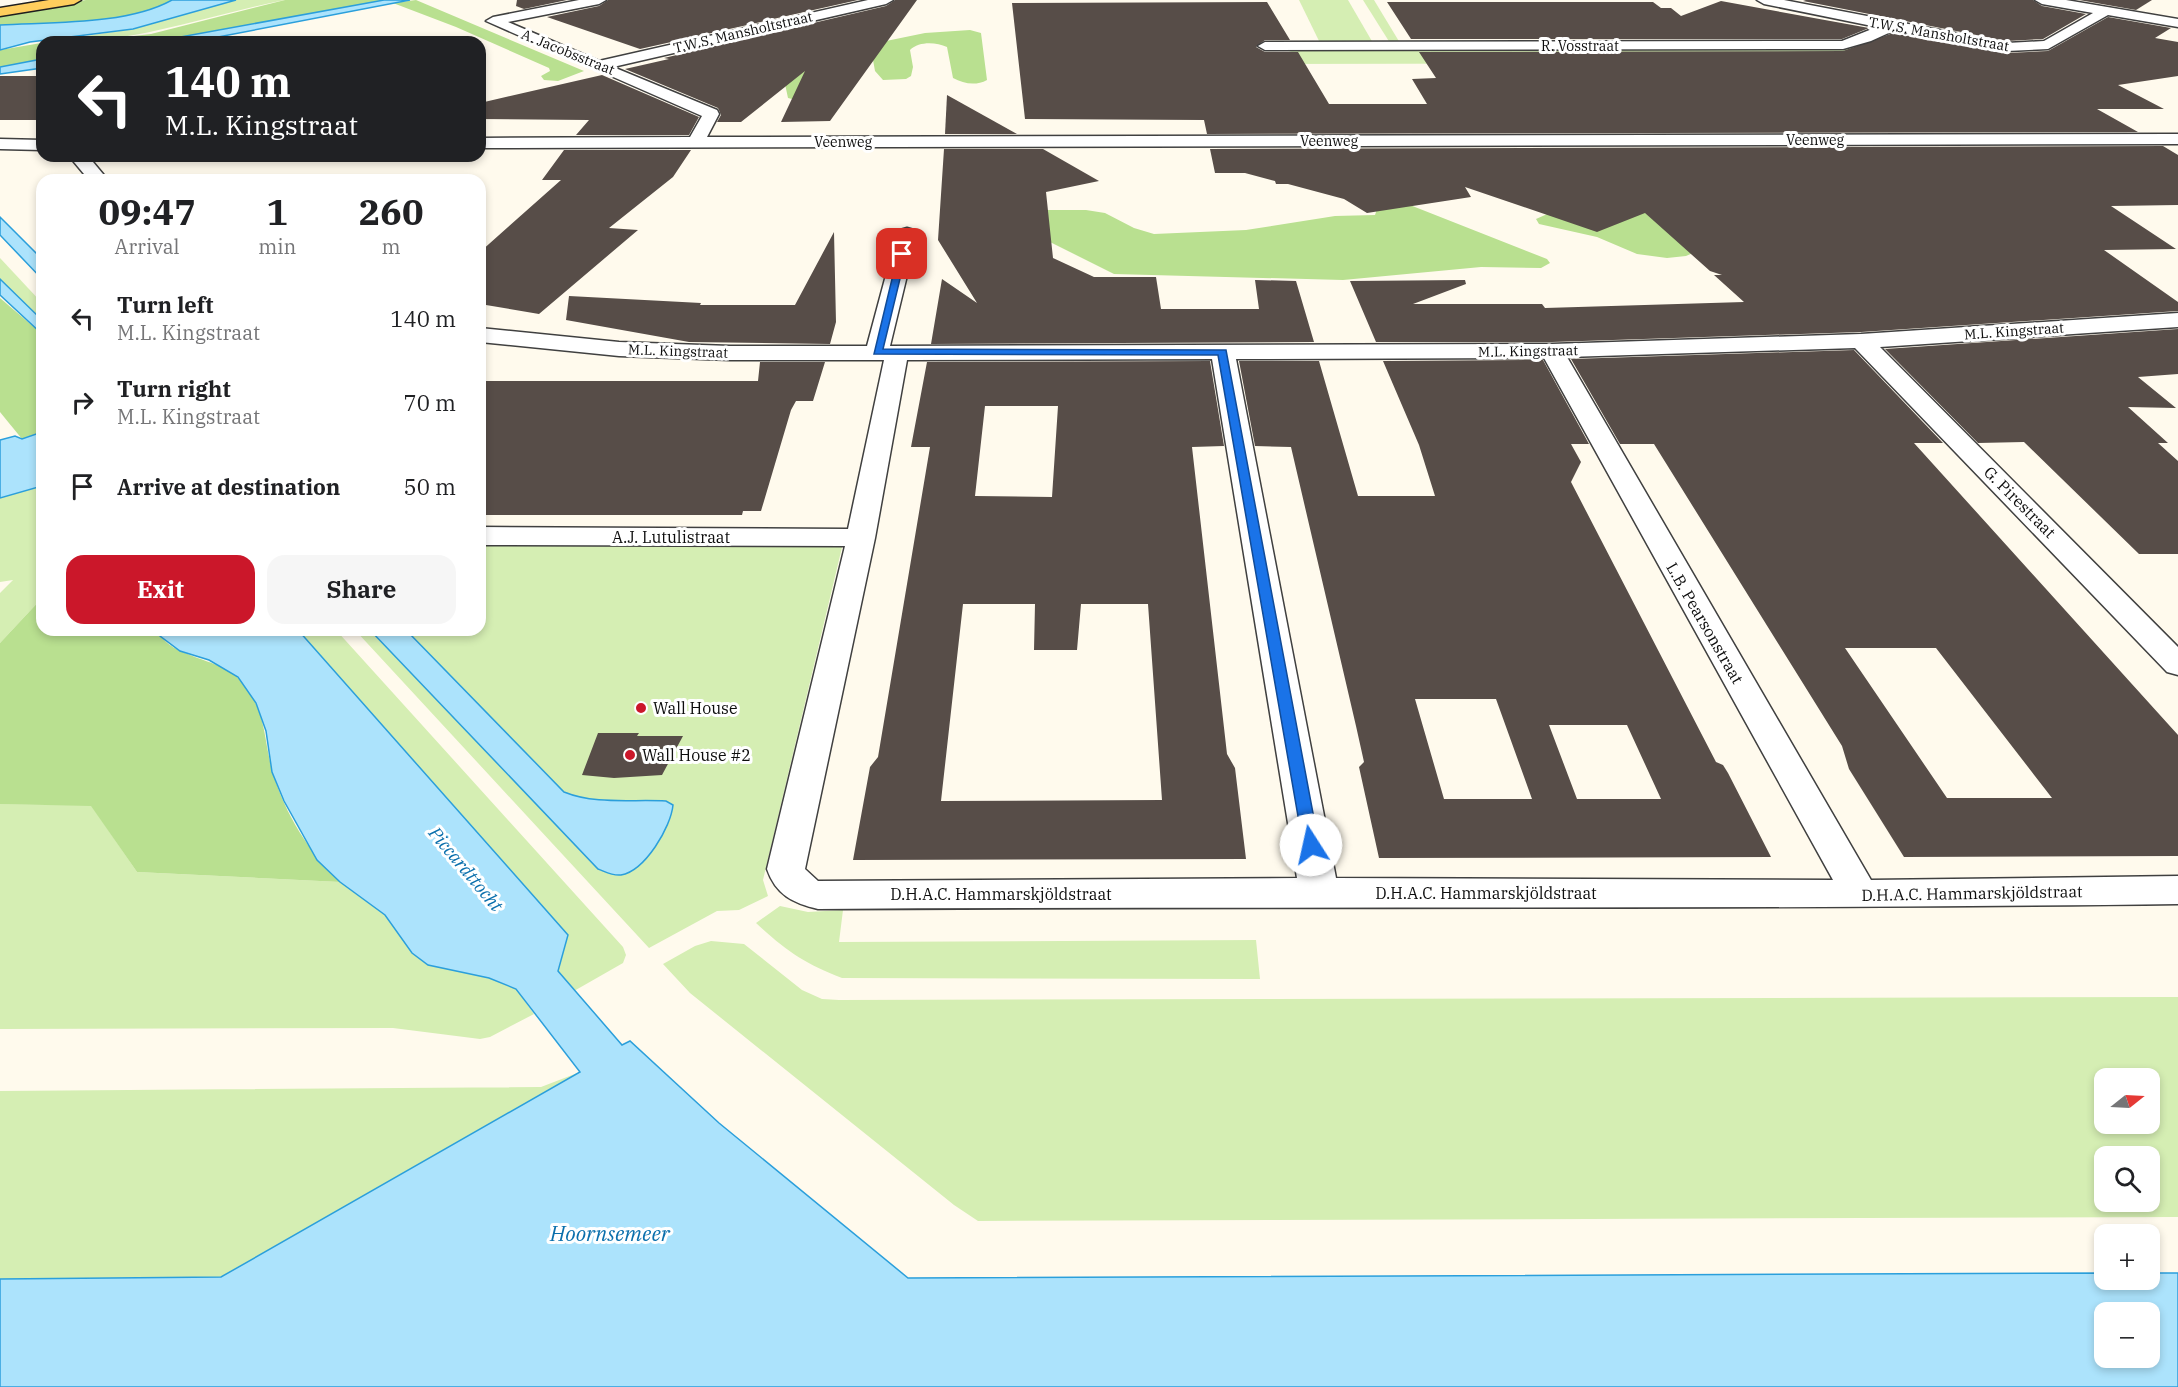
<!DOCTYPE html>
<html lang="en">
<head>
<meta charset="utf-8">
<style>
	body { margin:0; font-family:"IBM Plex Serif",serif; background:#f6f6f6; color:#202124; height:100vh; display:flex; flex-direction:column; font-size:22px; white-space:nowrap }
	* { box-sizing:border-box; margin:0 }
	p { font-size:20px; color:#757577 }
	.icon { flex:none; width:33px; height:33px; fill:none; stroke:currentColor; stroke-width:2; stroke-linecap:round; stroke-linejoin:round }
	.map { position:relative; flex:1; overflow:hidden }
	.panel { position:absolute; left:36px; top:174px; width:450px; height:462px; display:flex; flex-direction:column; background:#fff; border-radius:18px; box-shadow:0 3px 9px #0003 }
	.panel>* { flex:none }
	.top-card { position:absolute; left:36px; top:36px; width:450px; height:126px; border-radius:18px; box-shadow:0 3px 9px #0003; background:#202124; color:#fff; overflow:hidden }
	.needle { width:39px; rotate:72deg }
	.fabs { position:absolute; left:2094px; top:1068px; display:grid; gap:12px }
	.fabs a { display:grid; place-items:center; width:66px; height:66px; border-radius:12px; background:#fff; box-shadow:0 3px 9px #0003; font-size:30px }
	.pin { position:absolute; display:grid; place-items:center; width:51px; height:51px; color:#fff; margin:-26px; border-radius:12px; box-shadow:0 3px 9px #0006 }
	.me { position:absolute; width:66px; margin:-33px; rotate:350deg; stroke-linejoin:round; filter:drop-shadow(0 0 4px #0008) }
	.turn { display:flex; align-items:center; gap:21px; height:126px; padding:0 30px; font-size:27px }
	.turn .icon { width:78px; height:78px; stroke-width:2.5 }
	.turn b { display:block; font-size:42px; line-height:51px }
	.eta { display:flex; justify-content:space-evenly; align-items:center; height:102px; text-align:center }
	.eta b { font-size:36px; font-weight:800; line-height:42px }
	.action { display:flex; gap:12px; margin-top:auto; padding:12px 30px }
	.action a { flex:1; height:69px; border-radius:18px; background:#cb172a; color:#fff; font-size:24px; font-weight:800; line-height:69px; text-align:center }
	.action a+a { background:#f6f6f6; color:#202124 }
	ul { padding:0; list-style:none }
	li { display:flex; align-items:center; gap:18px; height:84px; padding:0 30px }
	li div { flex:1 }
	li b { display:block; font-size:22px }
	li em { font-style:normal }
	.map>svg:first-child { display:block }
	.green { fill:#d5eeb3; fill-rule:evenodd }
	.forest { fill:#b9e090 }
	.water { fill:#ace3fc; stroke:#2b9fdb; stroke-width:1.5; fill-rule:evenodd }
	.building { fill:#574d48; fill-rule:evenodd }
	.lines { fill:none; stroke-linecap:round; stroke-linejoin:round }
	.minor-casing { stroke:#404040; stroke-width:3 }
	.major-casing { stroke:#1e1e1e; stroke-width:3 }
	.minor { fill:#fff; fill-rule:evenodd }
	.major { fill:#ffce5d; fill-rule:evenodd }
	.route { fill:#1a73e8; stroke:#114b97; stroke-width:1.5 }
	.poi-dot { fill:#cb172a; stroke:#fff; stroke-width:2 }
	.labels { text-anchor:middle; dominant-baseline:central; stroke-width:6; stroke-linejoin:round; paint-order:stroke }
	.far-street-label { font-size:14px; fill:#0d0d0d; stroke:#fff }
	.street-label { font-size:16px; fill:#0d0d0d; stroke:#fff }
	.poi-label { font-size:16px; fill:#0d0d0d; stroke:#fff; text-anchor:start }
	.water-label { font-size:18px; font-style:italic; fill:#0a6fac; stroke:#fff }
	.near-water-label { font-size:21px; font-style:italic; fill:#0a6fac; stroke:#fff }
</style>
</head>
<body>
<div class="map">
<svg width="2178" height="1387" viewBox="0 0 2178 1387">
	<rect width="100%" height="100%" fill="#fffaed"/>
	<g class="green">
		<path d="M236,0h49c-77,15 -145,42 -225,42l-1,-2 74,-11z"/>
		<polygon points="1299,0 1348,0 1373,43 1320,43"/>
		<polygon points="1363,0 1374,0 1400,43 1390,43"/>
		<polygon points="1852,48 1974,69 1771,63 1244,64 1292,51"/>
		<polygon points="0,258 42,303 42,320 0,279"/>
		<polygon points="42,486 42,598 0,643 0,593 13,580 0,582 0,498"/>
		<path d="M480,543h363l-80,337 5,16 -29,14 -22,1 -68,37 -294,-318h15l228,239 68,-68c-34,-2 -70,4 -102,-9l-158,-162h74z"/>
		<polygon points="298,630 336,630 623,947 626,955 623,963 574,991 557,971 568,935"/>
		<polygon points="0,804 91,805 137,872 340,882 385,915 412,953 428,965 489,978 516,989 534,1014 490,1037 480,1039 393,1028 0,1029"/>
		<path d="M780,906l28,6 35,-2 -4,32 417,-2 4,39 -418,-1c-37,-14 -57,-28 -86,-55z"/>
		<path d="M711,941l33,3 58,46 20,9 17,1 1339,-3v220l-1200,4 -24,-16 -264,-212 -27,-29 32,-18zM2104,1078h46v46h-46zM2104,1156h46v46h-46z"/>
		<polygon points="580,1072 221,1278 0,1279 0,1091 541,1087"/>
	</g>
	<g class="forest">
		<path d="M86,0h86c-45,25 -120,22 -172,25v-11z"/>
		<polygon points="285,0 384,0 153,42 82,42 151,34"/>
		<polygon points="416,0 584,71 558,81 544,80 541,76 550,71 549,68 456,27 393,3"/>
		<path d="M970,30l11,3 6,47c-11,6 -23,4 -34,-2l-6,-31c-11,-5 -28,-6 -37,3l3,17 -2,9 -5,3 -23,1 -8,-9 -2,-11 -73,41 -12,-3 -3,-14 -104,-1 244,-50z"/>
		<polygon points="59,40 60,42 42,42 42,59 0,67 0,50"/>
		<polygon points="1599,191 1714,244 1686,256 1667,258 1637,254 1597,237 1539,224 1536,219"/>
		<polygon points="1382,194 1547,259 1550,263 1541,268 1481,267 1343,280 1114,274 1008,221 1021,210 1086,210 1105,213 1134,228 1154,234 1246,230 1335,216 1375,215"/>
		<polygon points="0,298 42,334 42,432 22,439 0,412"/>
		<path d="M42,598v32h117c6,27 62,28 80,49 29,32 23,57 34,94 12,41 36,79 67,109l-203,-10 -46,-66 -91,-2v-161z"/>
	</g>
	<g class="water">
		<path d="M172,0h64l-103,29 -103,13 -30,8v-25c52,-3 127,0 172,-25z"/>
		<polygon points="384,0 410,0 192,42 153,42"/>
		<polygon points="42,59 42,68 0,74 0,67"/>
		<polygon points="0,217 42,259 42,279 0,235"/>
		<polygon points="0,279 42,320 42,334 0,295"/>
		<polygon points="42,432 42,486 0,498 0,440 15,436 22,439"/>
		<path d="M159,630h139l270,305 -10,36 64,74 8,-4 89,82 189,155 1196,-5v7h46v-7h28v114h-2178v-108l221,-2 359,-205 -64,-83 -27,-11 -61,-13 -16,-12 -27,-38 -45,-33 -23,-22 -33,-59 -12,-29 -6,-41 -10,-28 -18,-26 -29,-17 -29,-9 -20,-15zM2104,1312h46v46h-46z"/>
		<path d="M370,630h36l158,162c32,13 68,7 102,9l7,4c-2,22 -28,66 -52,70 -9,1 -15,-3 -23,-6z"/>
	</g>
	<g class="building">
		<polygon points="517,0 567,0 524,9 516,6"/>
		<polygon points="608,0 858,0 640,49 547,17 599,6"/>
		<polygon points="895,0 917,0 830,121 781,122 805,71 741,122 717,122 721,115 718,108 625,69 669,59 664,58 886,6"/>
		<polygon points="1806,0 2033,0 2042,6 2086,14 2043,39 2007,41 1803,1"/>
		<polygon points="2079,0 2152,0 2136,10"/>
		<polygon points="1721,1 1869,28 1842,39 1411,39 1387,2 1653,2 1661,8 1671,8 1681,16"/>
		<polygon points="1267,2 1290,40 1265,40 1256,47 1265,52 1298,52 1329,104 1427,104 1412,79 1436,78 1419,52 1843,51 1893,33 2007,53 2048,51 2108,17 2171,28 2155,38 2178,42 2178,76 2118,85 2164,109 2097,109 2138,132 1207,134 1204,120 1025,119 1012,3"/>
		<polygon points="602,75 699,117 689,135 576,135 589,120 480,119 480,103"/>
		<rect x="0" y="76" width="42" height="44"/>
		<polygon points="947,95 1017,134 945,134"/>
		<polygon points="2163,146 2178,155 2178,205 2111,206 2176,249 2104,250 2178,302 2178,311 1861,332 1552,342 1376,342 1350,281 1465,280 1466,284 1413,304 1542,304 1545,308 1744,302 1714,275 1722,275 1710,271 1645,213 1597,232 1465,187 1471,197 1367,213 1344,199 1288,184 1276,184 1275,181 1245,173 1215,173 1210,149"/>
		<polygon points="944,149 1043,149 1099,181 1046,192 1053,258 1094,277 1156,277 1161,309 1259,309 1255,280 1296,281 1314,342 931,344 942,279 977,303 938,240"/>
		<polygon points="564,150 691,150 673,177 609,228 638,230 539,314 480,304 480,252 561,180 542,180"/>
		<polygon points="834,232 836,322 830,344 689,342 566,320 569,296 701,303 700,305 795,305"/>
		<polygon points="2178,329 2178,374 2138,377 2176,408 2128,407 2168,443 2158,443 2178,461 2178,554 2139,554 2024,442 1978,443 1885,349"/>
		<path d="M1854,350l89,93h-29l264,292v121l-274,1 -55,-88 -7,-23 -188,-302h-34l-49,-85zM1845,648h91l116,150h-105z"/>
		<path d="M1543,360l46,84h-18l10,18 -10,20 145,280 7,3 5,8 43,84 -392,1 -20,-91 5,-5 -8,-36 -65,-279 -36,-1 -16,-85h80l39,135h77l-16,-51 -36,-84zM1415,699h81l36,100h-88zM1549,725h78l34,74h-84z"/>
		<path d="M1210,361l14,85 -32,1 35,307 8,14 11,91 -393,1 17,-93 8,-10 52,-310h-19l16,-85zM985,406h73l-6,91 -77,-1zM963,604h72l-1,46h43l4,-46h67l14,196 -221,1z"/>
		<polygon points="760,362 825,362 813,401 796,401 791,410 761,511 743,511 742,515 480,515 480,381 758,381"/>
		<polygon points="598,733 639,733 637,736 683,736 662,775 614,778 582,775"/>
	</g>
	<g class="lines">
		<g class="minor-casing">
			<g id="minor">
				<polygon points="579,0 606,0 599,4 508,22 599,61 868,0 893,0 886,4 613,67 717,110 719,114 707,137 2178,134 2178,144 480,148 480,138 690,137 702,116 486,21 493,17"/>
				<polygon points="1757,0 1784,0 2007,43 2044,41 2093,13 2042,4 2035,0 2066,0 2178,19 2178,27 2108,15 2048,49 2007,51 1893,31 1871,41 1843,49 1265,50 1258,46 1265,42 1842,41 1877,27 1764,4"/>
				<polygon points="0,139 42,140 42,150 0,149"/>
				<polygon points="69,156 88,156 108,180 89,180"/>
				<path d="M907,228l7,2 3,4 -27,112 662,-2 309,-10 317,-21v14l-298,20 298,300v28l-11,-3 -312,-324 -288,9 304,523 307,-4v28c-453,6 -907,2 -1360,5 -25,-6 -42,-14 -51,-40l78,-323 -365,-1v-18l368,2 36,-169h-154l-111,-4 -139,-14v-14l139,14 111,4h137l30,-112 3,-4zM1544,358l289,522 -497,-2 -100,-519zM1212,359l85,519 -479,3 -13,-12 70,-331 32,-178z"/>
			</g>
		</g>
		<g class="major-casing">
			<polygon id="major" points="49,0 81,0 74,4 0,16 0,8"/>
		</g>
		<use href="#minor" class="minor"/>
		<use href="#major" class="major"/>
	</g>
	<polygon class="route" points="902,251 906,254 883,349 1226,350 1319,845 1316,849 1311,850 1303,845 1218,355 874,354 898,254"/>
	<g class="poi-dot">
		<circle cx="641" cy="708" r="6"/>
		<circle cx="630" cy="755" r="6"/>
	</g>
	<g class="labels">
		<g class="far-street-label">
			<text transform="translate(743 32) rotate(-13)">T.W.S. Mansholtstraat</text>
			<text transform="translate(1939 34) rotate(10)">T.W.S. Mansholtstraat</text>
			<text x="1580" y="46">R. Vosstraat</text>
			<text transform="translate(568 52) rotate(22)">A. Jacobsstraat</text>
			<text x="1815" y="140">Veenweg</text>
			<text x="1329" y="141">Veenweg</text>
			<text x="843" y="142">Veenweg</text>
			<text transform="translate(2014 331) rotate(-4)">M.L. Kingstraat</text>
			<text transform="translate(678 351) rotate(2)">M.L. Kingstraat</text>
			<text transform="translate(1528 351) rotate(-1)">M.L. Kingstraat</text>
		</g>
		<g class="street-label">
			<text transform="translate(2020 502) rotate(45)">G. Pirestraat</text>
			<text x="671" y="537">A.J. Lutulistraat</text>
			<text transform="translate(1705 623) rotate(60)">L.B. Pearsonstraat</text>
			<text x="1486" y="893">D.H.A.C. Hammarskjöldstraat</text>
			<text transform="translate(1972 893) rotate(-1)">D.H.A.C. Hammarskjöldstraat</text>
			<text x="1001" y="894">D.H.A.C. Hammarskjöldstraat</text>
		</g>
		<g class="poi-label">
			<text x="653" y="708">Wall House</text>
			<text x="642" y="755">Wall House #2</text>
		</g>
		<g class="water-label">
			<text transform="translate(466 869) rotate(50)">Piccardttocht</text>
		</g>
		<g class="near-water-label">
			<text x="610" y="1233">Hoornsemeer</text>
		</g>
	</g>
</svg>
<div class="fabs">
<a><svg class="needle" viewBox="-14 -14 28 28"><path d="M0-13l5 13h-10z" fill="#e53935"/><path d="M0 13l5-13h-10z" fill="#757577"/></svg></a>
<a><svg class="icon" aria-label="search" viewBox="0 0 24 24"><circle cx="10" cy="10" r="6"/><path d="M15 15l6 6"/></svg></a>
<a>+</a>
<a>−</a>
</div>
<div class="pin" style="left:902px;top:254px;background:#d93025"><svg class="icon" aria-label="arrive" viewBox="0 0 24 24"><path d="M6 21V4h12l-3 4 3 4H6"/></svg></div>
<svg class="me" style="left:1311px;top:845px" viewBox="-20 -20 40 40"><circle r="19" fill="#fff"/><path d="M0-13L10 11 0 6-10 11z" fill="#1a73e8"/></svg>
<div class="top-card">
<div class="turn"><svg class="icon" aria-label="left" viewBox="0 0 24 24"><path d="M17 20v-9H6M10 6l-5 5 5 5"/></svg><div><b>140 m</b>M.L. Kingstraat</div></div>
</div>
<section class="panel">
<div class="eta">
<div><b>09:47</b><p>Arrival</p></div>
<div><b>1</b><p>min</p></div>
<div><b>260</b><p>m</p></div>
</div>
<ul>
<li><svg class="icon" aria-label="left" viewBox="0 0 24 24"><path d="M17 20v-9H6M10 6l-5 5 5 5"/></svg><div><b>Turn left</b><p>M.L. Kingstraat</p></div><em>140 m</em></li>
<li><svg class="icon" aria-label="right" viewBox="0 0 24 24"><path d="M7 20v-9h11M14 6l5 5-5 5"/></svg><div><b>Turn right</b><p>M.L. Kingstraat</p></div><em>70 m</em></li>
<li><svg class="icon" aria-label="arrive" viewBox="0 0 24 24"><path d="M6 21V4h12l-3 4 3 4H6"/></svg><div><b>Arrive at destination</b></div><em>50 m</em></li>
</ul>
<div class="action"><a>Exit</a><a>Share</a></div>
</section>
</div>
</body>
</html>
